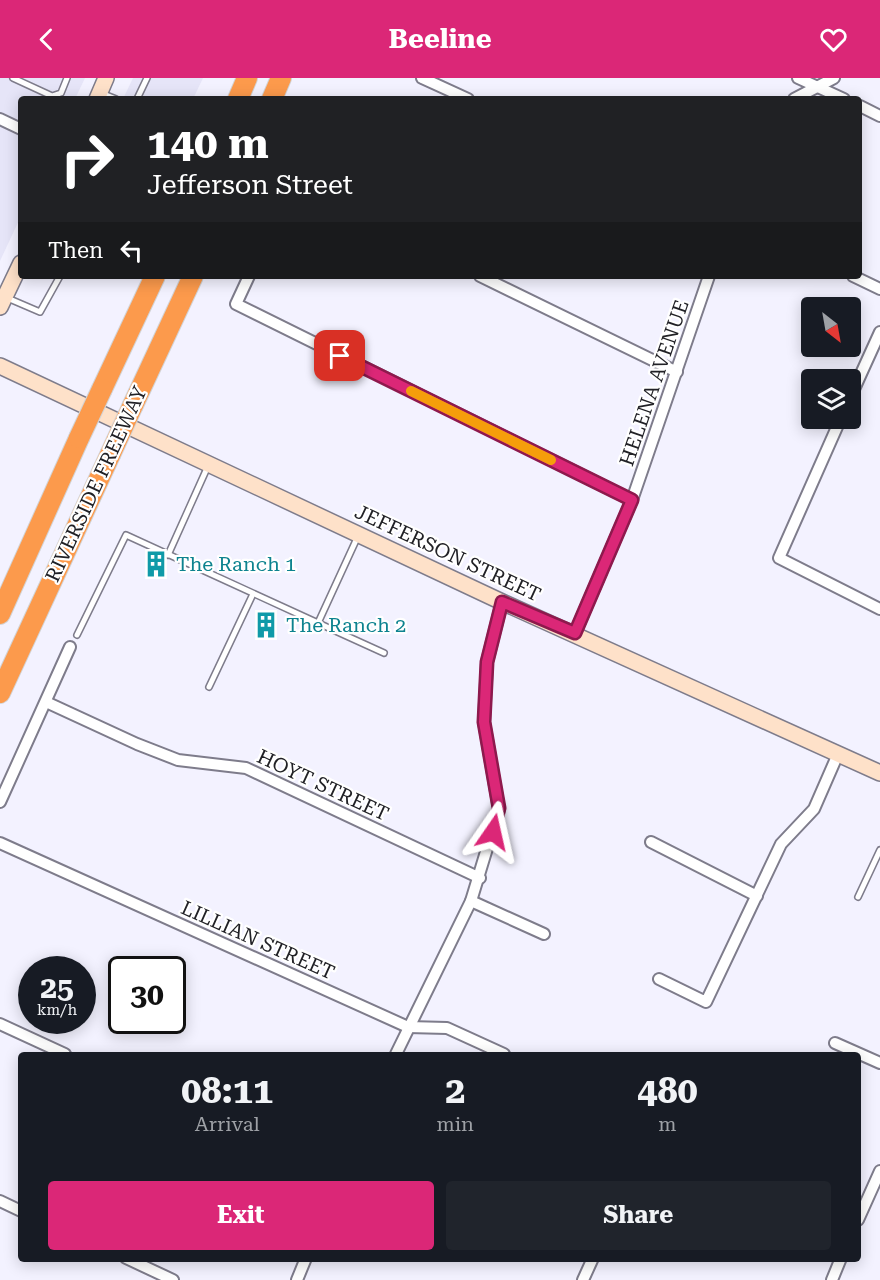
<!DOCTYPE html>
<html lang="en">
<head>
<meta charset="utf-8">
<style>
	body { margin:0; font-family:"Roboto Serif",serif; background:#20242c; color:#f1f3f6; height:100vh; display:flex; flex-direction:column; font-size:22px; white-space:nowrap }
	* { box-sizing:border-box; margin:0 }
	p { font-size:20px; color:#9ea1a6 }
	.icon { flex:none; width:33px; height:33px; fill:none; stroke:currentColor; stroke-width:2; stroke-linecap:round; stroke-linejoin:round }
	.map { position:relative; flex:1; overflow:hidden }
	.sheet { position:absolute; left:18px; top:974px; width:843px; height:210px; display:flex; flex-direction:column; background:#171b24; border-radius:6px; box-shadow:0 3px 15px #0003 }
	.sheet>* { flex:none }
	.guide { position:absolute; left:18px; top:18px; width:844px; height:183px; border-radius:6px; box-shadow:0 3px 15px #0003; background:#202124; color:#fff; overflow:hidden }
	.needle { width:39px; rotate:149deg }
	.fabs { position:absolute; left:801px; top:219px; display:grid; gap:12px }
	.fabs a { display:grid; place-items:center; width:60px; height:60px; border-radius:6px; background:#171b24; box-shadow:0 3px 15px #0003; font-size:30px }
	.speed { position:absolute; left:18px; top:878px; display:flex; gap:12px; font-size:30px; font-weight:700; text-align:center }
	.speed>* { display:grid; place-content:center; width:78px; height:78px; border-radius:50%; background:#171b24; box-shadow:0 3px 15px #0003; line-height:1 }
	.speed small { font-size:15px; font-weight:400 }
	.speed .limit { border:3px solid #111; border-radius:9px; background:#fff; color:#111 }
	.pin { position:absolute; display:grid; place-items:center; width:51px; height:51px; color:#fff; margin:-26px; border-radius:12px; box-shadow:0 3px 9px #0006 }
	.me { position:absolute; width:66px; margin:-33px; rotate:11deg; stroke-linejoin:round; filter:drop-shadow(0 0 4px #0008) }
	.turn { display:flex; align-items:center; gap:21px; height:126px; padding:0 30px; font-size:27px }
	.turn .icon { width:78px; height:78px; stroke-width:2.5 }
	.turn b { display:block; font-size:42px; line-height:51px }
	.then { display:flex; align-items:center; height:57px; padding:0 30px; background:#0003; gap:12px; font-size:22px }
	.eta { display:flex; justify-content:space-evenly; align-items:center; height:102px; text-align:center }
	.eta b { font-size:36px; font-weight:700; line-height:42px }
	.cta { display:flex; gap:12px; margin-top:auto; padding:12px 30px }
	.cta a { flex:1; height:69px; border-radius:6px; background:#db2777; color:#fff; font-size:24px; font-weight:700; line-height:69px; text-align:center }
	.cta a+a { background:#20242c; color:#f1f3f6 }
	header { display:flex; justify-content:space-between; align-items:center; height:78px; padding:0 30px; background:#db2777; color:#fff; font-size:27px; font-weight:700 }
	.map>svg:first-child { display:block }
	.built { fill:#e6e5f8 }
	.lines { fill:none; stroke-linecap:round; stroke-linejoin:round }
	.lane-casing { stroke:#7e7c8b; stroke-width:8 }
	.street-casing { stroke:#7e7c8b; stroke-width:14 }
	.secondary-casing { stroke:#7e7c8b; stroke-width:18 }
	.highway-casing { stroke:#d3d3d4; stroke-width:22 }
	.lane { stroke:#fff; stroke-width:5 }
	.street { stroke:#fff; stroke-width:10 }
	.secondary { stroke:#fee1c9; stroke-width:15 }
	.highway { stroke:#fc9a4c; stroke-width:20 }
	.highway-bridge-casing { stroke:#d3d3d4; stroke-width:22; stroke-linecap:butt }
	.highway-bridge { stroke:#fc9a4c; stroke-width:20 }
	.route-casing { stroke:#8e194d; stroke-width:15 }
	.route { stroke:#db2777; stroke-width:10 }
	.slow { stroke:#f59e0b; stroke-width:10 }
	.labels { text-anchor:middle; dominant-baseline:central; stroke-width:4.5; stroke-linejoin:round; paint-order:stroke }
	.street-label { font-size:20px; fill:#212126; stroke:#fff }
	.culture-label { font-size:20px; fill:#0d838f; stroke:#fff; text-anchor:start }
</style>
</head>
<body>
<header><svg class="icon" aria-label="back" viewBox="0 0 24 24"><path d="M15 5l-7 7 7 7"/></svg>Beeline<svg class="icon" aria-label="heart" viewBox="0 0 24 24"><path d="M12 20l-8-8c-3-5 5-10 8-4 3-6 11-1 8 4z"/></svg></header>
<div class="map">
<svg width="880" height="1202" viewBox="0 0 880 1202">
	<rect width="100%" height="100%" fill="#f3f2ff"/>
	<g class="built">
		<polygon points="0,0 85,0 75,21 21,21 21,138 0,183"/>
		<polygon points="133,0 203,0 193,21 123,21"/>
	</g>
	<g class="lines">
		<g class="lane-casing">
			<g id="lane">
				<polyline points="13,0 52,18 61,15 67,0"/>
				<polyline points="101,15 116,21"/>
				<polyline points="137,21 147,0"/>
				<polyline points="5,219 40,234 60,198"/>
				<polyline points="168,477 208,388"/>
				<polyline points="318,545 384,575"/>
				<polyline points="77,557 126,457 318,545 358,458"/>
				<polyline points="209,609 253,516"/>
				<polyline points="858,819 880,772"/>
			</g>
		</g>
		<g class="street-casing">
			<g id="street">
				<polyline points="422,0 468,21"/>
				<polyline points="798,0 844,21"/>
				<polyline points="794,21 834,0"/>
				<polyline points="860,28 880,38"/>
				<polyline points="0,41 21,51"/>
				<polyline points="249,198 236,226 632,422"/>
				<polyline points="480,198 677,294"/>
				<polyline points="853,198 880,211"/>
				<polyline points="850,320 880,254"/>
				<polyline points="841,340 779,480 880,531"/>
				<polyline points="575,555 632,422 709,198"/>
				<polyline points="46,624 137,666 178,682 246,690 480,800"/>
				<polyline points="0,724 70,569"/>
				<polyline points="651,764 757,818"/>
				<polyline points="0,765 408,949 447,950 504,976"/>
				<polyline points="471,823 544,856"/>
				<polyline points="659,901 706,924 781,766 814,731 838,676"/>
				<polyline points="0,946 65,976"/>
				<polyline points="835,965 880,985"/>
				<polyline points="396,976 471,823 499,731 484,644 487,584 502,524"/>
				<polyline points="0,1123 21,1133"/>
				<polyline points="858,1142 880,1093"/>
				<polyline points="126,1180 173,1202"/>
				<polyline points="297,1202 306,1180"/>
				<polyline points="583,1202 593,1180"/>
				<polyline points="832,1202 841,1180"/>
			</g>
		</g>
		<g class="secondary-casing">
			<g id="secondary">
				<polyline points="97,21 106,0"/>
				<polyline points="0,229 21,185"/>
				<polyline points="0,288 502,524 880,695"/>
			</g>
		</g>
		<g class="highway-casing">
			<g id="highway">
				<polyline points="238,21 247,0"/>
				<polyline points="272,21 281,0"/>
				<polyline points="102,311 155,198"/>
				<polyline points="133,327 193,198"/>
				<polyline points="0,536 79,360"/>
				<polyline points="0,615 110,377"/>
			</g>
		</g>
		<use href="#lane" class="lane"/>
		<use href="#street" class="street"/>
		<use href="#secondary" class="secondary"/>
		<use href="#highway" class="highway"/>
		<g class="highway-bridge-casing">
			<g id="highway-bridge">
				<polyline points="79,360 102,311"/>
				<polyline points="110,377 133,327"/>
			</g>
		</g>
		<use href="#highway-bridge" class="highway-bridge"/>
	</g>
	<g class="lines">
		<g class="route-casing">
			<polyline id="route" points="340,278 632,422 575,555 502,524 487,584 484,644 499,730 493,754"/>
		</g>
		<use href="#route" class="route"/>
		<polyline class="slow" points="411,313 551,382"/>
	</g>
	<defs>
		<g id="building-bare" transform="scale(2.07)"><path d="M-4-6H4V6H1V3H-1V6H-4ZM-2.5-4.3h1.7v1.8h-1.7ZM.8-4.3h1.7v1.8H.8ZM-2.5-1h1.7V.8h-1.7ZM.8-1h1.7V.8H.8Z" fill="#0f9aa8" stroke="#fff" stroke-width="2.5" paint-order="stroke"/></g>
	</defs>
	<g fill-rule="evenodd">
		<use href="#building-bare" x="156" y="486"/>
		<use href="#building-bare" x="266" y="547"/>
	</g>
	<g class="labels">
		<g class="street-label">
			<text transform="translate(654 305) rotate(-71)">HELENA AVENUE</text>
			<text transform="translate(96 406) rotate(-65)">RIVERSIDE FREEWAY</text>
			<text transform="translate(448 475) rotate(25)">JEFFERSON STREET</text>
			<text transform="translate(323 707) rotate(25)">HOYT STREET</text>
			<text transform="translate(258 862) rotate(24)">LILLIAN STREET</text>
		</g>
		<g class="culture-label">
			<text x="176" y="486">The Ranch 1</text>
			<text x="286" y="547">The Ranch 2</text>
		</g>
	</g>
</svg>
<div class="fabs">
<a><svg class="needle" viewBox="-14 -14 28 28"><path d="M0-13l5 13h-10z" fill="#e53935"/><path d="M0 13l5-13h-10z" fill="#9ea1a6"/></svg></a>
<a><svg class="icon" aria-label="layers" viewBox="0 0 24 24"><path d="M12 4l9 5-9 5-9-5zM3 14l9 5 9-5"/></svg></a>
</div>
<div class="speed"><div>25<small>km/h</small></div><div class="limit">30</div></div>
<div class="pin" style="left:340px;top:278px;background:#d93025"><svg class="icon" aria-label="arrive" viewBox="0 0 24 24"><path d="M6 21V4h12l-3 4 3 4H6"/></svg></div>
<svg class="me" style="left:493px;top:754px" viewBox="-20 -20 40 40"><path d="M0-17L14 15 0 8-14 15z" fill="#db2777" stroke="#fff" stroke-width="4"/></svg>
<div class="guide">
<div class="turn"><svg class="icon" aria-label="right" viewBox="0 0 24 24"><path d="M7 20v-9h11M14 6l5 5-5 5"/></svg><div><b>140 m</b>Jefferson Street</div></div>
<div class="then">Then<svg class="icon" aria-label="left" viewBox="0 0 24 24"><path d="M17 20v-9H6M10 6l-5 5 5 5"/></svg></div>
</div>
<section class="sheet">
<div class="eta">
<div><b>08:11</b><p>Arrival</p></div>
<div><b>2</b><p>min</p></div>
<div><b>480</b><p>m</p></div>
</div>
<div class="cta"><a>Exit</a><a>Share</a></div>
</section>
</div>
</body>
</html>
